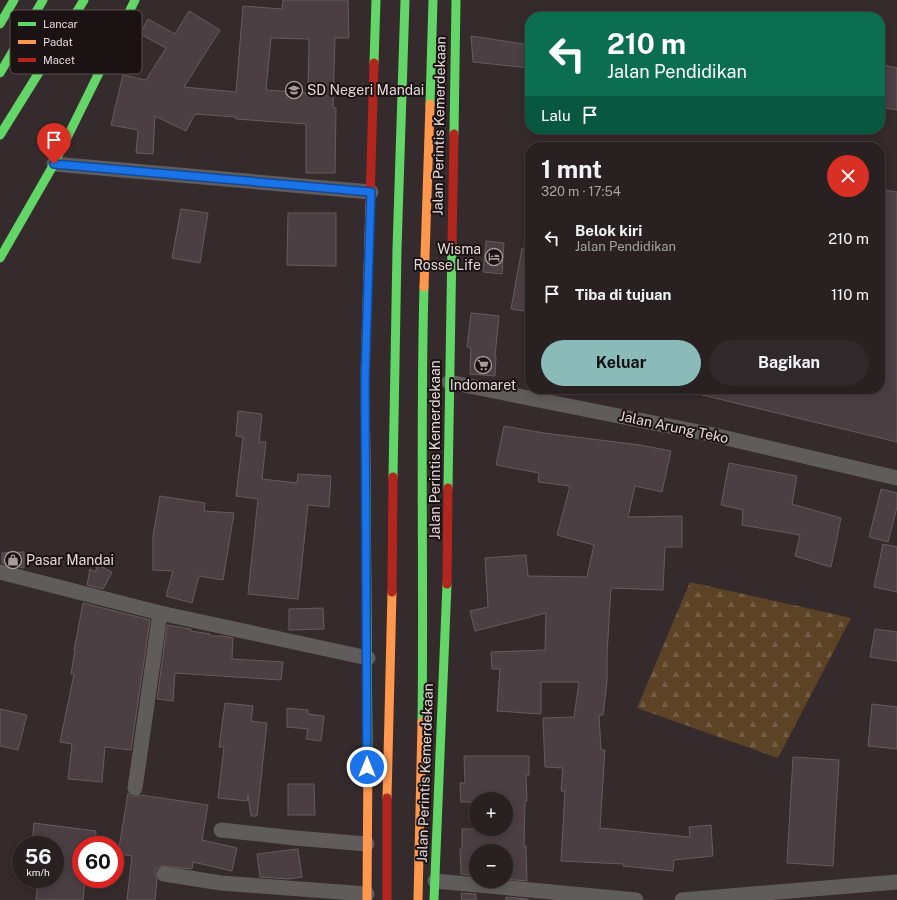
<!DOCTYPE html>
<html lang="id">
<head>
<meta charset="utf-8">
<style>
	body { margin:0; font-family:"Public Sans",sans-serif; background:#30282a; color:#f1f3f6; height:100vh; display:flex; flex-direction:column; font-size:15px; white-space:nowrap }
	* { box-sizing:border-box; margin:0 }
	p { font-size:13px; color:#a5a3a5 }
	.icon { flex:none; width:22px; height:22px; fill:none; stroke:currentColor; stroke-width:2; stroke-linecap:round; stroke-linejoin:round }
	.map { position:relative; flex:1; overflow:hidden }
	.details { position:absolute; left:525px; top:142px; width:360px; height:252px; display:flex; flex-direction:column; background:#282021; border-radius:16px; box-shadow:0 2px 10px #0003,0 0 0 1px #443e3f }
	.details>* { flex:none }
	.banner { position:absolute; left:525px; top:12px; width:360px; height:122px; border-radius:16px; box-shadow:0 2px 10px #0003,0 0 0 1px #443e3f; background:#0b6e4f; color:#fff; overflow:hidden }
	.tools { position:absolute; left:469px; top:792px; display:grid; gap:8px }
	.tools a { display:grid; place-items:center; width:44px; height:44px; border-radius:50%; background:#282021; box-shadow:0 2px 10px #0003,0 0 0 1px #443e3f; font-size:20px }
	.speed { position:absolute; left:12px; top:836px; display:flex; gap:8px; font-size:20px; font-weight:700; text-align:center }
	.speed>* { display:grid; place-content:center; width:52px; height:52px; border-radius:50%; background:#282021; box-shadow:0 2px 10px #0003,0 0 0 1px #443e3f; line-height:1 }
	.speed small { font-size:10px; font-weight:400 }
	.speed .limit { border:6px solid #d22; background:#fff; color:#111 }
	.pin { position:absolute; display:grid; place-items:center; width:34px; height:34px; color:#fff; margin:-41px -17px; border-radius:50% 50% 50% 0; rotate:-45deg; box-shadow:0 0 4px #0007 }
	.pin .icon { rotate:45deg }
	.me { position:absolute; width:44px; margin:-22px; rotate:0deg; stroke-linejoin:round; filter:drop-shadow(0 0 3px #0008) }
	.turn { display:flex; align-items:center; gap:14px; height:84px; padding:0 16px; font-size:18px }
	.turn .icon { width:52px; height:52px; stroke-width:2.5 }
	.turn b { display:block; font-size:28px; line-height:34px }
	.then { display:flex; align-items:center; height:38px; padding:0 16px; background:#0003; gap:8px; font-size:15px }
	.round { display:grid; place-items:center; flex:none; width:42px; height:42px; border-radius:21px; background:#30282a }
	.head { display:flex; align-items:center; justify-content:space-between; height:68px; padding:0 16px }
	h1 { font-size:24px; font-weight:700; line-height:30px }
	.cta { display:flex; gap:8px; margin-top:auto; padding:8px 16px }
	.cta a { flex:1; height:46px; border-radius:24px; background:#8bbbb9; color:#111; font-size:16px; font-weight:700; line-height:46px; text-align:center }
	.cta a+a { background:#30282a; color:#f1f3f6 }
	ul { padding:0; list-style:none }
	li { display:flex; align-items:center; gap:12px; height:56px; padding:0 16px }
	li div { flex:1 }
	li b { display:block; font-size:15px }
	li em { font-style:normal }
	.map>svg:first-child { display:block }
	.forest { fill:url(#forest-firs) }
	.building { fill:#4b3f44; stroke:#655c5f; fill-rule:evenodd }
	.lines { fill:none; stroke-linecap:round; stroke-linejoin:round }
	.street { stroke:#615c5c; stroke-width:15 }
	.fast { stroke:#63d668; stroke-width:9 }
	.slow { stroke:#ff974d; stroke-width:9 }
	.jam { stroke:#b3261e; stroke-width:9 }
	.route-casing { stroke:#114b97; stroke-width:10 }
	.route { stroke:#1a73e8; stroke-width:7 }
	.labels { text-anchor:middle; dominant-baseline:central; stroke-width:4; stroke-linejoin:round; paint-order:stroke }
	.poi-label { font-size:14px; fill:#e5d8d9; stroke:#1b1313; text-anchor:start }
	.street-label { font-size:14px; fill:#e5d8d9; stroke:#1b1313 }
	.key { fill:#1b1313; stroke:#584e4e; stroke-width:1 }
	.key-label { font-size:11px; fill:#e5d8d9 }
</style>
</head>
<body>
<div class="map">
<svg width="897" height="900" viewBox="0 0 897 900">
	<defs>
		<pattern id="forest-firs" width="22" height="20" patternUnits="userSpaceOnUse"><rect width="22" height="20" fill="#5c4326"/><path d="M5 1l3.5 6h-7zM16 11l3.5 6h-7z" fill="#735d45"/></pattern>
	</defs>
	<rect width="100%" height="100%" fill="#362b2c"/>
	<polygon class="forest" points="690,582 851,618 778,758 637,708"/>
	<g class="building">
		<path d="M283,0h65l1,38h-14l-2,70h3l-1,65h-29v-49l-70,-5v-2l-41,-3 -9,17 -31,-15 -2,38 -17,-1 2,-23 -27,-5 12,-50 23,5 20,-32 -26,-14 8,-15 27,15 14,-23 31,19 -36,57 52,5 7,-86 39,3zM271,38l38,1 -1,54 -42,-3z"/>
		<polygon points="471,36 530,45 530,68 473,62"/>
		<polygon points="880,64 897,68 897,110 880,107"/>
		<polygon points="883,190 897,192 897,442 702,395 702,389 880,389 880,205"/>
		<polygon points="181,209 208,213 200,263 172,258"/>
		<polygon points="288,213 336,213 336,266 287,265"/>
		<polygon points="486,241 504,243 502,274 483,272"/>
		<polygon points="522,248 530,249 530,312 511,309"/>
		<polygon points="471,313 499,316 495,356 496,356 495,376 470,374 471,348 467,347"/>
		<polygon points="238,411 262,414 259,442 266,442 262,479 297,483 298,474 331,476 329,507 308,505 298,599 248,594 258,499 236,496 243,437 236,436"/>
		<polygon points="504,426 544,433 640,445 671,451 662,492 635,486 628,517 682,516 682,547 665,547 663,590 611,588 607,654 607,681 603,715 599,715 601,750 605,750 600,828 690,837 689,827 711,825 713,856 674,860 673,871 623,866 623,864 561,861 565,791 561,791 563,768 545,767 543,718 574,717 579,682 541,682 541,714 497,711 500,669 492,669 491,652 545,650 546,613 475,631 470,611 488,607 485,558 526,555 528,576 587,577 594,545 557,535 570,486 538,482 539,473 496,465"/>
		<polygon points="729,463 797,476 792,504 841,518 831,567 795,556 800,535 742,525 743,510 721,505"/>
		<polygon points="881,489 897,493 897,507 888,542 869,537"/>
		<polygon points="160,496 205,503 204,511 234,513 223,580 199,576 192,603 166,596 173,571 153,570 153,536"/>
		<polygon points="883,544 897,547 897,592 874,587"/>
		<polygon points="24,552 24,568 2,563 2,553"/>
		<polygon points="98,565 112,572 103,589 87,585 90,569 95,572"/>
		<polygon points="83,603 150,620 131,750 105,747 102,782 68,779 72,744 60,742 74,674 71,674 75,650 74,650"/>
		<polygon points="323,608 324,629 289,630 289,609"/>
		<polygon points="167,625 191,629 191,631 210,634 210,636 223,636 233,638 232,659 283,662 281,680 175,673 173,701 157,699"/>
		<polygon points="875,629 897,632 897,661 870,657"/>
		<polygon points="225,703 253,706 251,721 267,723 257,816 251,816 248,795 247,801 218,798 224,747 219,747"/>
		<polygon points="872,704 897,707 897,749 868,746"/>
		<polygon points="287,708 308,710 308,714 324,716 321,741 306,739 308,729 287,727"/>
		<polygon points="0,709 27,715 18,750 0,746"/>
		<polygon points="464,756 529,756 529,775 526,775 527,801 525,801 524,846 526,846 527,881 506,879 506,851 476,851 476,876 461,874 460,849 462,849 462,829 506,829 506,799 476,799 476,802 461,802 460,783 465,783"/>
		<polygon points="793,757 839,760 833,866 787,863"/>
		<polygon points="288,784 314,784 315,815 288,815"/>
		<polygon points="128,793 133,797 141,795 208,805 202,840 237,848 232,871 193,862 192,869 161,866 157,868 155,872 157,879 155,900 127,900 132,856 118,854"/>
		<polygon points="34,823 96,831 95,845 81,845 81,879 85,879 83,900 36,900 38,879 55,879 55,845 32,845"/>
		<polygon points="298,849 302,877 289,879 260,877 257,854"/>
		<polygon points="461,893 476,894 476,900 462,900"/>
		<polygon points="506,897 528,899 529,900 506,900"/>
	</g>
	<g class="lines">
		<g class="street">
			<polyline points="54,164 371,192"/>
			<polyline points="449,382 709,434 897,478"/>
			<polyline points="0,572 160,613 368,658"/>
			<polyline points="135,788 160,613"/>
			<polyline points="221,830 295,838 367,844"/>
			<polyline points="164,874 221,883 367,894"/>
			<polyline points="435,881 636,900"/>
			<polyline points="682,900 897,882"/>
		</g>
		<g class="fast">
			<polyline points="0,24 14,0"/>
			<polyline points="374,63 376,0"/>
			<polyline points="0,73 43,0"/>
			<polyline points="430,104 433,0"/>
			<polyline points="454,134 456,0"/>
			<polyline points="0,135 84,0"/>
			<polyline points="0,258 54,164 135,0"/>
			<polyline points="366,470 368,753"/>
			<polyline points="393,477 397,249 405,0"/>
			<polyline points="448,488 452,244"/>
			<path d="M422,722c2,-145 -2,-290 2,-435"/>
			<polyline points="434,900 447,584"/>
		</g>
		<g class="slow">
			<polyline points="424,287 430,104"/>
			<polyline points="366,470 365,378 370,203"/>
			<polyline points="387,798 392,592"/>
			<polyline points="367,900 368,753"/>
			<polyline points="418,900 422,722"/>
		</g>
		<g class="jam">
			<polyline points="370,203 374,63"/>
			<polyline points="452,244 454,134"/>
			<polyline points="447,584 448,488"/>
			<polyline points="392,592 393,477"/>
			<polyline points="387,798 387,900"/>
		</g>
	</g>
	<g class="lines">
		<g class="route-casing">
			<polyline id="route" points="54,164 371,192 365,378 367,767"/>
		</g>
		<use href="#route" class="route"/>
	</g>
	<defs>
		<g id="school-ring" transform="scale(0.9)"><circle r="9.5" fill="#1b1313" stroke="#a89b9c" stroke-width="1.5"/><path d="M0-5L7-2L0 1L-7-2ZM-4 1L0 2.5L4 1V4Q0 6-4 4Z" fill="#a89b9c"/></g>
		<g id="hotel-ring" transform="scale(0.9)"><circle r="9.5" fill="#1b1313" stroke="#a89b9c" stroke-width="1.5"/><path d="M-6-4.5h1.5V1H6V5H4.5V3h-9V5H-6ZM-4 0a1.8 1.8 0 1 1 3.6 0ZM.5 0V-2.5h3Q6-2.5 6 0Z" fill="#a89b9c"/></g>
		<g id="supermarket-ring" transform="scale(0.9)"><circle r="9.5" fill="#1b1313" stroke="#a89b9c" stroke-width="1.5"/><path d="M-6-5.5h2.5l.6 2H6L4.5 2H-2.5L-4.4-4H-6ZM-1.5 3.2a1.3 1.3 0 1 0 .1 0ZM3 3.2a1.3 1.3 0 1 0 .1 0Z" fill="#a89b9c"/></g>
		<g id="shop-ring" transform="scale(0.9)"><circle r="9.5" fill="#1b1313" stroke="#a89b9c" stroke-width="1.5"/><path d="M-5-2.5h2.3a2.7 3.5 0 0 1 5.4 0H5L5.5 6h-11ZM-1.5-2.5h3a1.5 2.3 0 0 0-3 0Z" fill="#a89b9c"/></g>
	</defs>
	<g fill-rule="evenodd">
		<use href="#school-ring" x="294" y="90"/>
		<use href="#hotel-ring" x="494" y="257"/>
		<use href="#supermarket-ring" x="483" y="365"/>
		<use href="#shop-ring" x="13" y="560"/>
	</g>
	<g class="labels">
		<g class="poi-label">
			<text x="307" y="90">SD Negeri Mandai</text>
			<text x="481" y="249" text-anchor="end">Wisma<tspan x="481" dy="16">Rosse Life</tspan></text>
			<text x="483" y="385" text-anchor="middle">Indomaret</text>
			<text x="26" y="560">Pasar Mandai</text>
		</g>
		<g class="street-label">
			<text transform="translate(439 126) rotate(-89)">Jalan Perintis Kemerdekaan</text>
			<text transform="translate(674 427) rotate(12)">Jalan Arung Teko</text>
			<text transform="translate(435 450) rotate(-90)">Jalan Perintis Kemerdekaan</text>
			<text transform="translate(425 773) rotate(-88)">Jalan Perintis Kemerdekaan</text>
		</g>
	</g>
	<rect x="10" y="10" width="132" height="64" rx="6" class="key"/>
	<rect x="18" y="22" width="18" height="4" fill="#63d668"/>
	<rect x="18" y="40" width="18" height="4" fill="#ff974d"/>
	<rect x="18" y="58" width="18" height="4" fill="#b3261e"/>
	<g class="key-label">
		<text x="43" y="28">Lancar</text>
		<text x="43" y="46">Padat</text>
		<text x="43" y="64">Macet</text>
	</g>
</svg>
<div class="tools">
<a>+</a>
<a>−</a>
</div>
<div class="speed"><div>56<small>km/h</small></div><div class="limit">60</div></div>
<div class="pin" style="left:54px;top:164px;background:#d93025"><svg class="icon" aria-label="arrive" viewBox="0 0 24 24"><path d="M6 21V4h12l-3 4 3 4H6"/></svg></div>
<svg class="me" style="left:367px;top:767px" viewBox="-20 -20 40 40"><circle r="17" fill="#1a73e8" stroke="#fff" stroke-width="3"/><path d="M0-11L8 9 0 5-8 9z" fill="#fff"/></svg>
<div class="banner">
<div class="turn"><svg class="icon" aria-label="left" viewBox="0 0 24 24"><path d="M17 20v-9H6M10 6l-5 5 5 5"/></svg><div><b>210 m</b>Jalan Pendidikan</div></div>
<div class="then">Lalu<svg class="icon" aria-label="arrive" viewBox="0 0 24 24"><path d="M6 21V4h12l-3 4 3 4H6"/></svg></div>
</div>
<section class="details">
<div class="head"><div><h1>1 mnt</h1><p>320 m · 17:54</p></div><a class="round" style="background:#d93025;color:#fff"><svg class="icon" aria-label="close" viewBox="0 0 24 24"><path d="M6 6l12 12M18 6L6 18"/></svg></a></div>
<ul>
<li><svg class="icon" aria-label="left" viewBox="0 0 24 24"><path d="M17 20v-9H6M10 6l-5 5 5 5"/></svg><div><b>Belok kiri</b><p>Jalan Pendidikan</p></div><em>210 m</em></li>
<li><svg class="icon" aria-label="arrive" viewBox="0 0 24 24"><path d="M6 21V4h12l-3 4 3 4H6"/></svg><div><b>Tiba di tujuan</b></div><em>110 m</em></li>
</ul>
<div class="cta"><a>Keluar</a><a>Bagikan</a></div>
</section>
</div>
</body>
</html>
